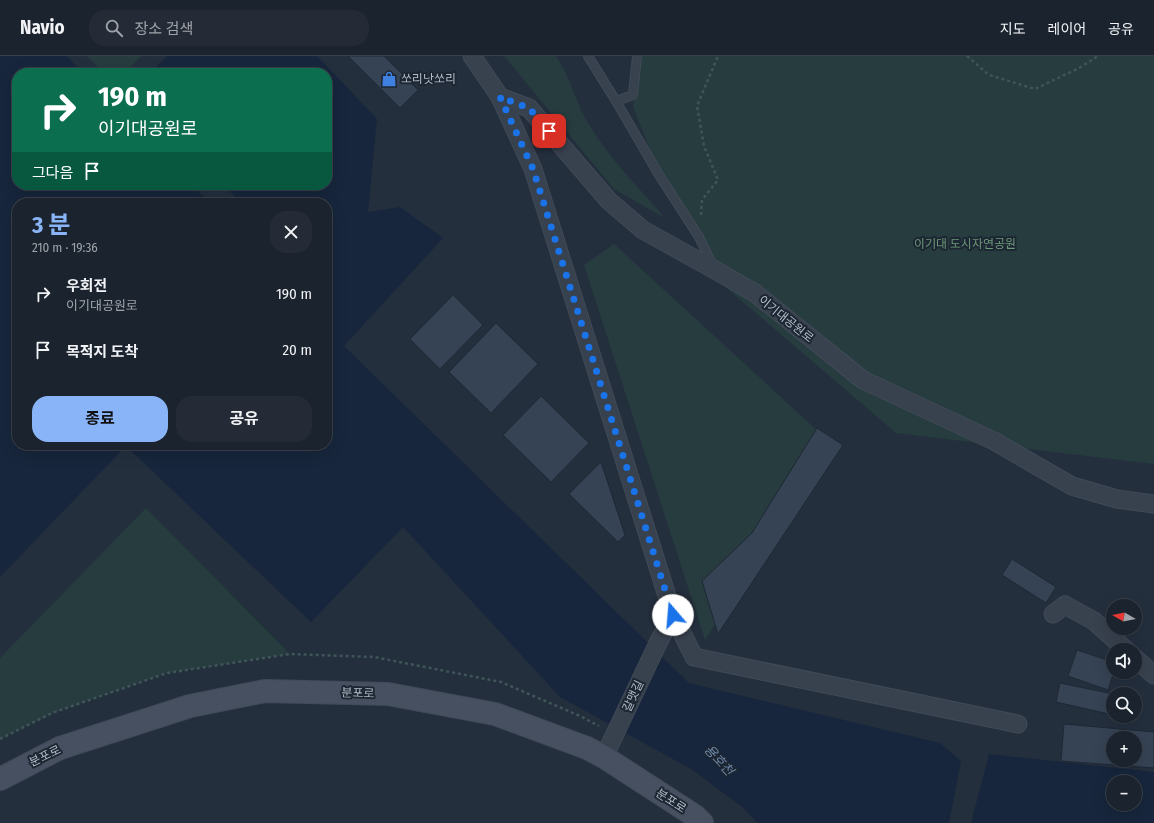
<!DOCTYPE html>
<html lang="ko">
<head>
<meta charset="utf-8">
<style>
	body { margin:0; font-family:"Fira Sans Condensed","Noto Sans KR",sans-serif; background:#242b36; color:#f1f3f6; height:100vh; display:flex; flex-direction:column; font-size:15px; white-space:nowrap }
	* { box-sizing:border-box; margin:0 }
	p { font-size:13px; color:#a0a4aa }
	.icon { flex:none; width:22px; height:22px; fill:none; stroke:currentColor; stroke-width:2; stroke-linecap:round; stroke-linejoin:round }
	.map { position:relative; flex:1; overflow:hidden }
	.panel { position:absolute; left:12px; top:142px; width:320px; height:252px; display:flex; flex-direction:column; background:#1b232e; border-radius:16px; box-shadow:0 4px 16px #0002,0 0 0 1px #39404a }
	.panel>* { flex:none }
	.guide { position:absolute; left:12px; top:12px; width:320px; height:122px; border-radius:16px; box-shadow:0 4px 16px #0002,0 0 0 1px #39404a; background:#0b6e4f; color:#fff; overflow:hidden }
	.needle { width:26px; rotate:279deg }
	.buttons { position:absolute; left:1106px; top:543px; display:grid; gap:8px }
	.buttons a { display:grid; place-items:center; width:36px; height:36px; border-radius:50%; background:#1b232e; box-shadow:0 4px 16px #0002,0 0 0 1px #39404a; font-size:20px }
	.pin { position:absolute; display:grid; place-items:center; width:34px; height:34px; color:#fff; margin:-17px; border-radius:8px; box-shadow:0 2px 6px #0006 }
	.me { position:absolute; width:44px; margin:-22px; rotate:342deg; stroke-linejoin:round; filter:drop-shadow(0 0 3px #0008) }
	.turn { display:flex; align-items:center; gap:14px; height:84px; padding:0 20px; font-size:18px }
	.turn .icon { width:52px; height:52px; stroke-width:2.5 }
	.turn b { display:block; font-size:28px; line-height:34px }
	.then { display:flex; align-items:center; height:38px; padding:0 20px; background:#0003; gap:8px; font-size:15px }
	.round { display:grid; place-items:center; flex:none; width:42px; height:42px; border-radius:16px; background:#242b36 }
	.headline { display:flex; align-items:center; justify-content:space-between; height:68px; padding:0 20px }
	h1 { font-size:24px; font-weight:700; line-height:30px; color:#8ab4f8 }
	.cta { display:flex; gap:8px; margin-top:auto; padding:8px 20px }
	.cta a { flex:1; height:46px; border-radius:16px; background:#8ab4f8; color:#111; font-size:16px; font-weight:700; line-height:46px; text-align:center }
	.cta a+a { background:#242b36; color:#f1f3f6 }
	ul { padding:0; list-style:none }
	li { display:flex; align-items:center; gap:12px; height:56px; padding:0 20px }
	li div { flex:1 }
	li b { display:block; font-size:15px }
	li em { font-style:normal }
	header { display:flex; align-items:center; gap:24px; box-sizing:border-box; height:56px; padding:0 20px; background:#1b232e; border-bottom:1px solid #39404a }
	header strong { font-size:19px }
	nav { display:flex; gap:22px; margin-inline-start:auto; font-size:14px }
	.search { width:280px; height:36px; background:#242b36; display:flex; align-items:center; gap:10px; box-sizing:border-box; padding:0 14px; border-radius:16px; color:#a0a4aa; font-size:15px }
	.map>svg:first-child { display:block }
	.green { fill:#263c3f }
	.water { fill:#17263c; fill-rule:evenodd }
	.building { fill:#364354; stroke:#1f2835; fill-rule:evenodd }
	.lines { fill:none; stroke-linecap:round; stroke-linejoin:round }
	.service-casing { stroke:#414a57; stroke-width:10 }
	.minor-casing { stroke:#414a57; stroke-width:19 }
	.secondary-casing { stroke:#414a57; stroke-width:24 }
	.path { stroke:#3f5557; stroke-width:2.5; stroke-dasharray:3 3; stroke-linecap:butt }
	.service { stroke:#38414e; stroke-width:8 }
	.minor { stroke:#38414e; stroke-width:17 }
	.secondary { stroke:#465061; stroke-width:22 }
	.route { stroke:#1a73e8; stroke-width:7; stroke-dasharray:0 12.6 }
	.labels { text-anchor:middle; dominant-baseline:central; stroke-width:4; stroke-linejoin:round; paint-order:stroke }
	.poi-label { font-size:12px; fill:#b4bcc9; stroke:#1d2633; text-anchor:start }
	.park-label { font-size:12px; fill:#6b9a76; stroke:#1d2633 }
	.street-label { font-size:12px; fill:#b4bcc9; stroke:#1d2633 }
	.water-label { font-size:13px; font-style:italic; fill:#6d86a8; stroke:#1d2633 }
</style>
</head>
<body>
<header>
<strong>Navio</strong>
<div class="search"><svg class="icon" aria-label="search" viewBox="0 0 24 24"><circle cx="10" cy="10" r="6"/><path d="M15 15l6 6"/></svg>장소 검색</div>
<nav><a>지도</a><a>레이어</a><a>공유</a></nav>
</header>
<div class="map">
<svg width="1154" height="767" viewBox="0 0 1154 767">
	<rect width="100%" height="100%" fill="#242f3e"/>
	<g class="green">
		<polygon points="87,0 141,0 124,17 104,17"/>
		<path d="M504,0h52c14,20 19,45 32,67 20,34 51,65 77,95l-51,-29z"/>
		<polygon points="639,0 1154,0 1154,408 896,377 729,234 653,102 633,50"/>
		<polygon points="614,188 832,388 705,584 584,209"/>
		<polygon points="146,452 290,598 167,617 53,657 0,683 0,602"/>
	</g>
	<g class="water">
		<polygon points="0,0 67,0 83,17 17,17 17,129 192,129 210,147 17,147 17,389 327,389 327,147 241,147 224,129 327,129 327,17 150,17 167,0 317,0 377,63 368,156 400,151 443,182 344,290 689,627 940,687 961,705 949,767 758,767 741,750 691,713 560,641 403,471 311,566 126,390 0,521"/>
		<path d="M989,698l165,18v51h-183zM1113,726h22v22h-22z"/>
	</g>
	<g class="building">
		<polygon points="348,0 384,0 418,34 400,52"/>
		<polygon points="453,239 483,269 440,313 410,283"/>
		<polygon points="496,267 538,308 491,357 449,316"/>
		<polygon points="541,340 589,387 551,426 503,379"/>
		<polygon points="817,372 843,389 718,578 702,525 752,477"/>
		<polygon points="601,406 625,479 618,486 569,438"/>
		<polygon points="1012,503 1056,531 1046,547 1002,519"/>
		<polygon points="1077,594 1113,606 1113,616 1114,616 1108,634 1068,620"/>
		<polygon points="1060,627 1113,638 1109,658 1056,646"/>
		<path d="M1064,668l90,8v36l-93,-7zM1113,682h22v22h-22z"/>
	</g>
	<g class="lines">
		<g class="service-casing">
			<g id="service">
				<polyline points="588,0 616,45 633,39 637,0"/>
				<polyline points="616,45 659,119 699,181 713,210"/>
			</g>
		</g>
		<g class="minor-casing">
			<g id="minor">
				<polyline points="472,0 500,41 533,113 673,559 659,585 604,701"/>
				<polyline points="500,41 529,52 609,145 643,174 715,214 755,237 863,324 994,385 1072,430 1117,443 1154,448"/>
				<polyline points="1053,558 1065,549 1094,565 1126,594"/>
				<polyline points="673,559 694,601 1018,668"/>
				<polyline points="1135,602 1154,619"/>
			</g>
		</g>
		<g class="secondary-casing">
			<polyline id="secondary" points="0,723 60,692 190,650 265,635 388,638 495,658 587,692 604,701 695,760 702,767"/>
		</g>
		<g class="path">
			<polyline points="967,0 989,19 1035,33 1079,12 1098,0"/>
			<polyline points="701,159 702,144 718,124 704,90 697,50 718,0"/>
			<polyline points="0,683 52,657 167,617 290,598 374,601 501,626 580,660 599,670"/>
		</g>
		<use href="#service" class="service"/>
		<use href="#minor" class="minor"/>
		<use href="#secondary" class="secondary"/>
	</g>
	<g class="lines">
		<polyline class="route" points="549,75 529,52 500,41 533,113 673,559"/>
	</g>
	<defs>
		<g id="shop-bare" transform="scale(1.2)"><path d="M-5-2.5h2.3a2.7 3.5 0 0 1 5.4 0H5L5.5 6h-11ZM-1.5-2.5h3a1.5 2.3 0 0 0-3 0Z" fill="#3f7fe0" stroke="#1d2633" stroke-width="2.5" paint-order="stroke"/></g>
	</defs>
	<g fill-rule="evenodd">
		<use href="#shop-bare" x="389" y="23"/>
	</g>
	<g class="labels">
		<g class="poi-label">
			<text x="401" y="23">쏘리낫쏘리</text>
		</g>
		<g class="park-label">
			<text x="965" y="188">이기대 도시자연공원</text>
		</g>
		<g class="street-label">
			<text transform="translate(786 263) rotate(39)">이기대공원로</text>
			<text transform="translate(358 637) rotate(2)">분포로</text>
			<text transform="translate(633 640) rotate(-65)">갈맷길</text>
			<text transform="translate(45 700) rotate(-26)">분포로</text>
			<text transform="translate(671 745) rotate(33)">분포로</text>
		</g>
		<g class="water-label">
			<text transform="translate(719 704) rotate(47)">용호천</text>
		</g>
	</g>
</svg>
<div class="buttons">
<a><svg class="needle" viewBox="-14 -14 28 28"><path d="M0-13l5 13h-10z" fill="#e53935"/><path d="M0 13l5-13h-10z" fill="#a0a4aa"/></svg></a>
<a><svg class="icon" aria-label="sound" viewBox="0 0 24 24"><path d="M4 9h4l5-4v14l-5-4H4zM17 9q2 3 0 6"/></svg></a>
<a><svg class="icon" aria-label="search" viewBox="0 0 24 24"><circle cx="10" cy="10" r="6"/><path d="M15 15l6 6"/></svg></a>
<a>+</a>
<a>−</a>
</div>
<div class="pin" style="left:549px;top:75px;background:#d93025"><svg class="icon" aria-label="arrive" viewBox="0 0 24 24"><path d="M6 21V4h12l-3 4 3 4H6"/></svg></div>
<svg class="me" style="left:673px;top:559px" viewBox="-20 -20 40 40"><circle r="19" fill="#fff"/><path d="M0-13L10 11 0 6-10 11z" fill="#1a73e8"/></svg>
<div class="guide">
<div class="turn"><svg class="icon" aria-label="right" viewBox="0 0 24 24"><path d="M7 20v-9h11M14 6l5 5-5 5"/></svg><div><b>190 m</b>이기대공원로</div></div>
<div class="then">그다음<svg class="icon" aria-label="arrive" viewBox="0 0 24 24"><path d="M6 21V4h12l-3 4 3 4H6"/></svg></div>
</div>
<section class="panel">
<div class="headline"><div><h1>3 분</h1><p>210 m · 19:36</p></div><a class="round"><svg class="icon" aria-label="close" viewBox="0 0 24 24"><path d="M6 6l12 12M18 6L6 18"/></svg></a></div>
<ul>
<li><svg class="icon" aria-label="right" viewBox="0 0 24 24"><path d="M7 20v-9h11M14 6l5 5-5 5"/></svg><div><b>우회전</b><p>이기대공원로</p></div><em>190 m</em></li>
<li><svg class="icon" aria-label="arrive" viewBox="0 0 24 24"><path d="M6 21V4h12l-3 4 3 4H6"/></svg><div><b>목적지 도착</b></div><em>20 m</em></li>
</ul>
<div class="cta"><a>종료</a><a>공유</a></div>
</section>
</div>
</body>
</html>
